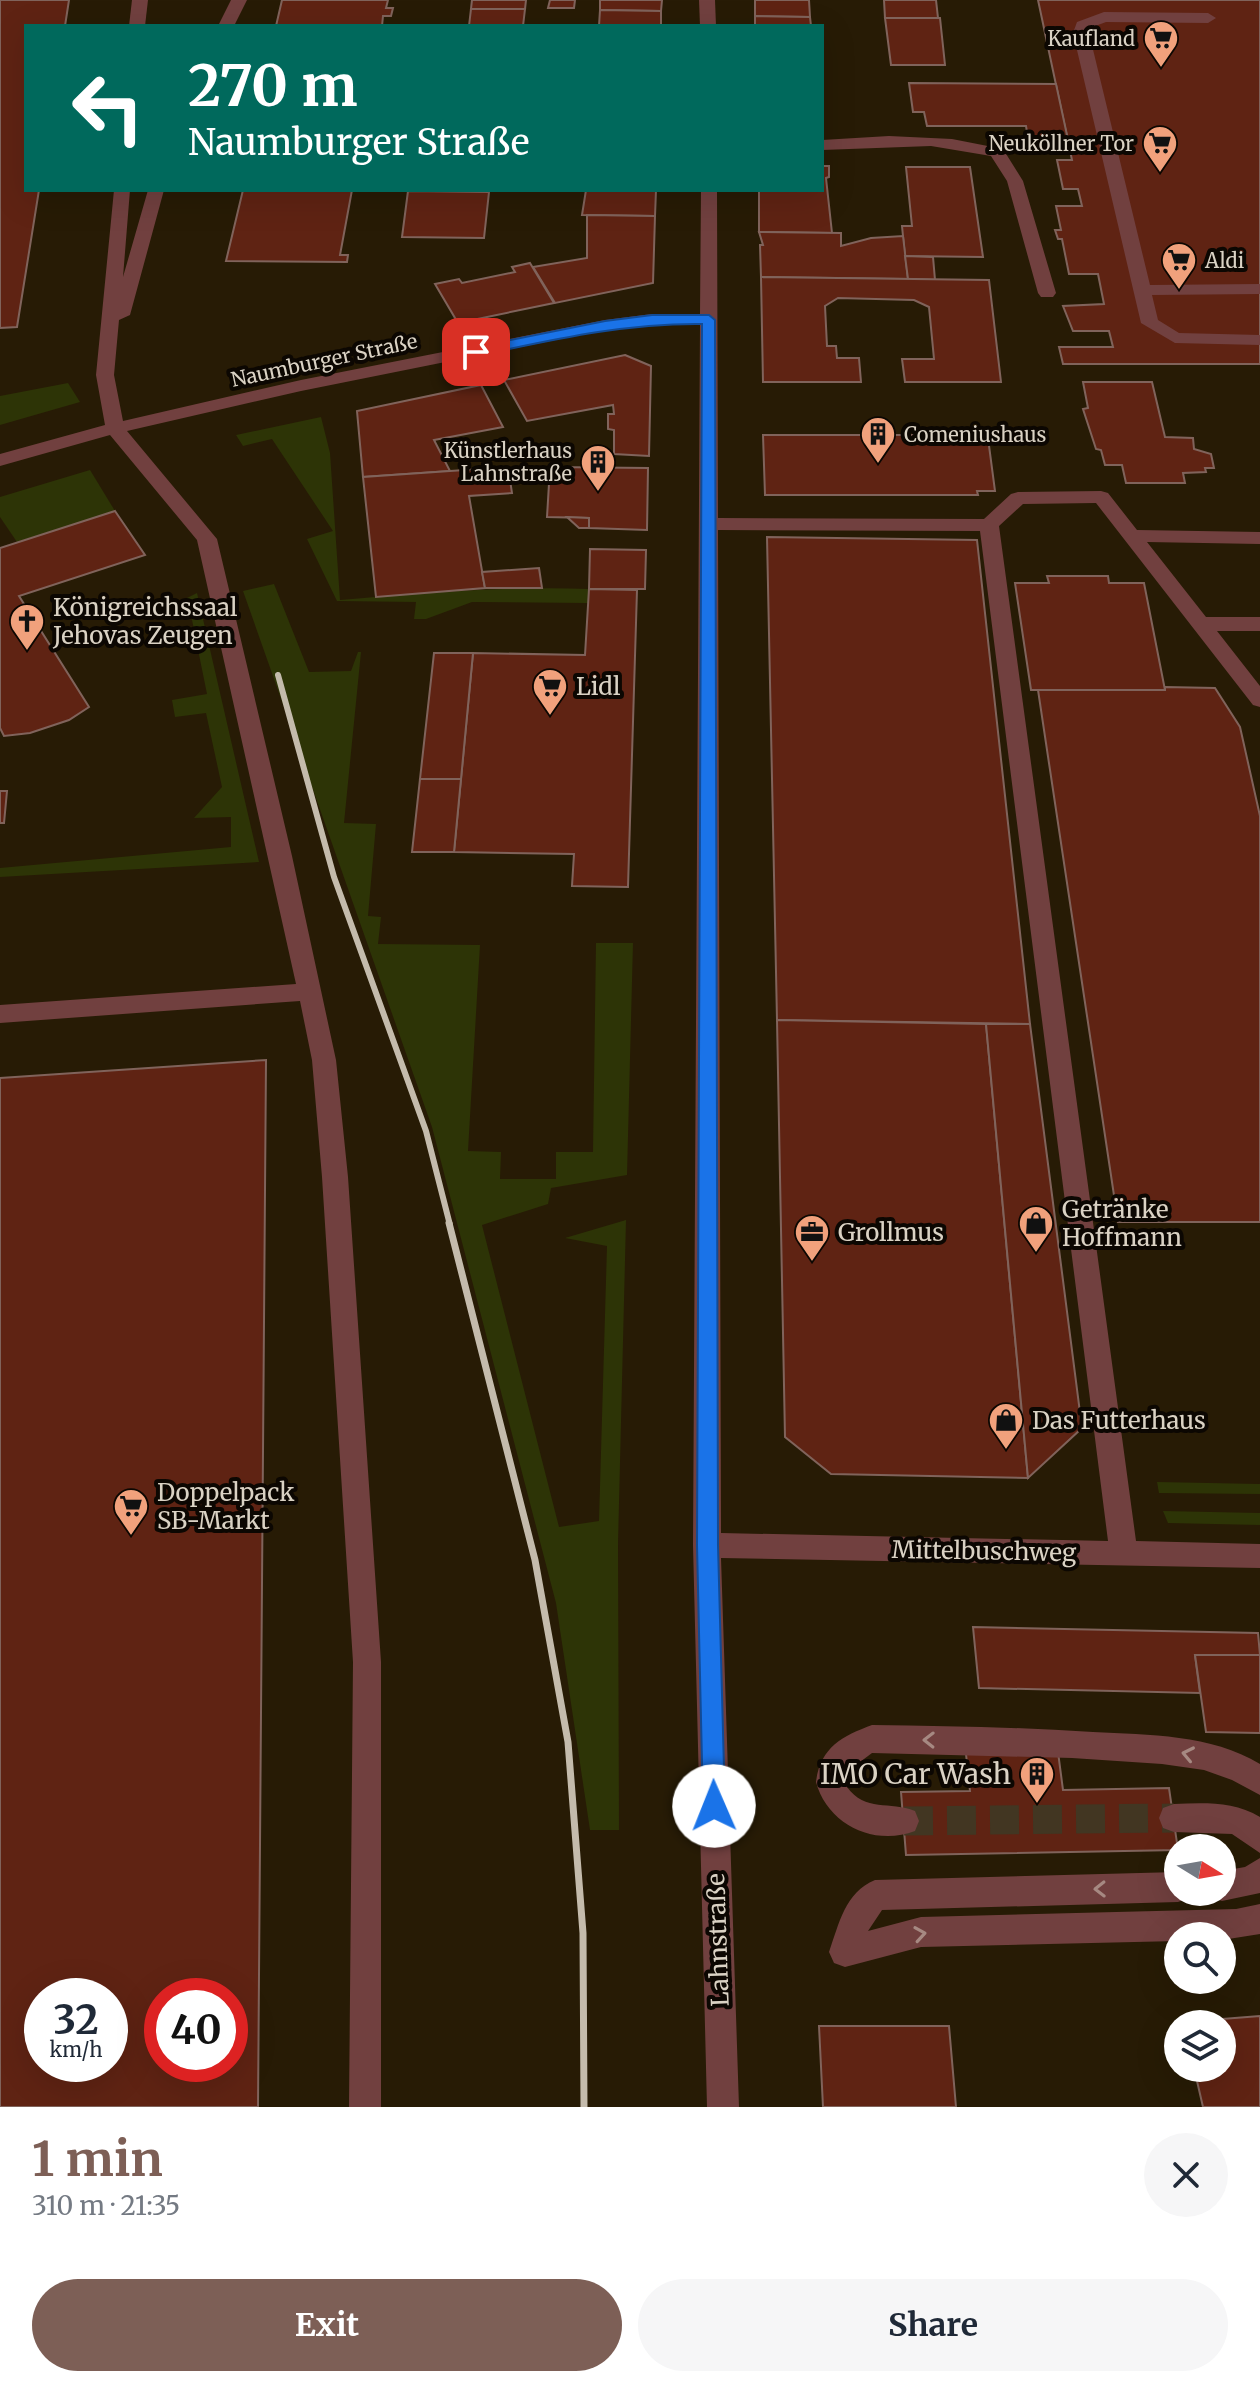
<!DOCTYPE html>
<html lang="en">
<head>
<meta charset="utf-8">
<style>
	body { margin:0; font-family:Merriweather,serif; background:#f6f6f7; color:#1f2937; height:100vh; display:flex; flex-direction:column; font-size:30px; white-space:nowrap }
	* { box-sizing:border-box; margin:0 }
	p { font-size:26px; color:#747a83 }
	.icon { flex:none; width:44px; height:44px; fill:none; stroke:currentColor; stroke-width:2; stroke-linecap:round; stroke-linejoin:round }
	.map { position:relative; height:2107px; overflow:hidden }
	.details { display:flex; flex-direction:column; background:#fff; flex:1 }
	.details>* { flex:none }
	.top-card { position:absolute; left:24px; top:24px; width:800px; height:168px; border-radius:0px; box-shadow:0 8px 32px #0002; background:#00695c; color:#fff; overflow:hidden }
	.needle { width:52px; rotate:101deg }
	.fabs { position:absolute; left:1164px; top:1834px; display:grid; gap:16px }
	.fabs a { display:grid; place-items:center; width:72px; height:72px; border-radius:50%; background:#fff; box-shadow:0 8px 32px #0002; font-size:40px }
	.speed { position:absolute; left:24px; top:1978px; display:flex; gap:16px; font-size:40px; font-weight:700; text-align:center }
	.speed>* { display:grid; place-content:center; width:104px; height:104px; border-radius:50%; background:#fff; box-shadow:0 8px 32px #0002; line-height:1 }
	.speed small { font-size:20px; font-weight:400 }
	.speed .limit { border:12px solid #d22; background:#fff; color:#111 }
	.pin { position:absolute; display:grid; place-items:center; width:68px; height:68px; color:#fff; margin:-34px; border-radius:16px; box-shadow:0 4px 12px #0006 }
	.me { position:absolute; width:88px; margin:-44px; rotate:359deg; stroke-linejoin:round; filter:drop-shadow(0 0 6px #0008) }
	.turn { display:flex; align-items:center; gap:28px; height:168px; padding:0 32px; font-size:36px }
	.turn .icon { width:104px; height:104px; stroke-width:2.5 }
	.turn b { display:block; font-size:56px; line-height:68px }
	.round { display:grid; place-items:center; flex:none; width:84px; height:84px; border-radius:42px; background:#f6f6f7 }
	.headline { display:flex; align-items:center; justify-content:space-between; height:136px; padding:0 32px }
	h1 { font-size:48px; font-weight:700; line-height:60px; color:#7d5f56 }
	.cta { display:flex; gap:16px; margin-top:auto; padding:16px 32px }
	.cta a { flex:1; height:92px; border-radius:48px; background:#7d5f56; color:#fff; font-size:32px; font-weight:700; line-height:92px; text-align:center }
	.cta a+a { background:#f6f6f7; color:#1f2937 }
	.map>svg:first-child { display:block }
	.green { fill:#2d3406 }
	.building { fill:#5f2313; stroke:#80635b; stroke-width:2; fill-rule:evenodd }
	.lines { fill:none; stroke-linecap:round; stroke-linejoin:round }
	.minor-tunnel { stroke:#423622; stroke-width:29; stroke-dasharray:29 14; stroke-linecap:butt }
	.minor { fill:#71403f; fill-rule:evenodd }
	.rail-far1 { stroke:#c4bbac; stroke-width:6 }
	.rail { stroke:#c4bbac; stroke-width:7 }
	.oneway { stroke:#a68982 }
	.route { fill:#1a73e8; stroke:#114b97; stroke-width:2 }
	.labels { text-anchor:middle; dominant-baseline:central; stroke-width:8; stroke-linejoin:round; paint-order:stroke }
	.far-poi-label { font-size:20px; fill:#dad2c4; stroke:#0c0702; text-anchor:end }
	.far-street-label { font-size:20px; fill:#dad2c4; stroke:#0c0702 }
	.poi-label { font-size:24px; fill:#dad2c4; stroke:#0c0702; text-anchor:start }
	.street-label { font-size:24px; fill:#dad2c4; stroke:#0c0702 }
	.near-poi-label { font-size:28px; fill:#dad2c4; stroke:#0c0702; text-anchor:end }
</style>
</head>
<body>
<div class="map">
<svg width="1260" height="2107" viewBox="0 0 1260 2107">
	<rect width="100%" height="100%" fill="#271b05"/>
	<g class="green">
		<polygon points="68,383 80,402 0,425 0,396"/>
		<path d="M321,417l9,36 10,147c83,-7 165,-14 249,-11l-1,14 -116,-1 -46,17h-12l2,-17 -79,-1 -30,-62 26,-8 -61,-92 -29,7 -7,-11z"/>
		<polygon points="90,470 115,511 17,542 0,517 0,497"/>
		<polygon points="274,584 309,672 351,671 358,652 361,652 344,823 376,824 368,916 381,917 378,944 480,945 468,1151 501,1152 500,1179 556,1179 556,1152 593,1152 596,943 633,943 627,1175 551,1188 548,1204 482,1225 559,1527 599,1521 607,1246 565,1238 626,1220 618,1544 619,1830 590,1830 556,1603 432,1127 243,591"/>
		<polygon points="197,593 259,862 0,877 0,868 231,847 231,817 194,818 222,787 206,713 175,717 172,700 207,694 190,610 173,615 159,612"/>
		<polygon points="1157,1482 1260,1484 1260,1494 1159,1493"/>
		<polygon points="1163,1511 1260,1513 1260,1525 1168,1523"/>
	</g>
	<g class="building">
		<polygon points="0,0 69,0 65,26 26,26 26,190 39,190 17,327 0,328"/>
		<polygon points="282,0 388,0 386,8 393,8 391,16 383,16 382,26 276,26"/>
		<polygon points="472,0 526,0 525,9 471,9"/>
		<polygon points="550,0 575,0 574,8 548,8"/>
		<polygon points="600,0 662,0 661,11 600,10"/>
		<polygon points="755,0 809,0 810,17 755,16"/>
		<polygon points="884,0 936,0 938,18 885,18"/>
		<polygon points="1038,0 1260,0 1260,364 1063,364 1059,347 1113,347 1109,331 1073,331 1063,306 1104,304 1098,274 1069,274 1062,239 1058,239 1055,230 1061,230 1056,206 1082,206 1078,189 1063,189 1057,160 1072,160"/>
		<polygon points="471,9 525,9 523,26 469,26"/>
		<polygon points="600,10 661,11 661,26 599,26"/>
		<polygon points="755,16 810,17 811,26 755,26"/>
		<polygon points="885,18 940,18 945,65 891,65"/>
		<polygon points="909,83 1056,84 1070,149 1030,149 1026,126 927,126 924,112 913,112"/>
		<polygon points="822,166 829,166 829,177 826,178 832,233 759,232 759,190 822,190"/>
		<polygon points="906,167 970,167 983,257 905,256 902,226 912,226"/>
		<polygon points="243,190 352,190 340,255 348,255 347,262 226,261"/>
		<polygon points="586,190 656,190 655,216 582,215"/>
		<polygon points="408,191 489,192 484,238 402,237"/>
		<polygon points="587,215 655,216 653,283 555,303 533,267 587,258"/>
		<polygon points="759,232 841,233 841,246 871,238 903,236 908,279 761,277 760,245 763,245"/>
		<polygon points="905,256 933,257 935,280 908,279"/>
		<polygon points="530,263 554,303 458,323 435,284 459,279 462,283 515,272 512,267"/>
		<polygon points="761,277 989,280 1001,382 905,382 902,359 934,359 929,307 914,300 838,298 825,306 827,346 836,346 837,358 859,358 861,382 763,382"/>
		<polygon points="625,355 651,366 649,456 614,454 614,430 608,429 608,414 614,414 613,405 527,421 504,380"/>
		<polygon points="1083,382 1152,382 1165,437 1193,438 1194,449 1211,454 1214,468 1205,468 1206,472 1183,473 1185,483 1126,483 1122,465 1105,465 1101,450 1096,449 1083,409 1088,408"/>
		<polygon points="481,385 503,427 434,440 450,471 363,477 357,411"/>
		<polygon points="763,435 971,435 971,438 988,438 995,491 977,491 978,495 765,495"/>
		<polygon points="508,467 512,493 469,496 485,588 376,597 363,477"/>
		<polygon points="550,467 648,468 647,530 589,528 589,518 547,517"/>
		<polygon points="115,511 145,555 19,596 89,707 69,720 30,733 4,736 0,728 0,548"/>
		<polygon points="567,517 589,518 589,528 579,528"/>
		<polygon points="767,537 977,540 1030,1024 777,1020"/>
		<polygon points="590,549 646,550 645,589 589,589"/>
		<polygon points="539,568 542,588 485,588 482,572"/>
		<polygon points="1047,576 1108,576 1109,583 1144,583 1165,690 1031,690 1015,583 1049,583"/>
		<polygon points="589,589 637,590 628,887 572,886 574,854 454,852 473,653 585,655"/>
		<polygon points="434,653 473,653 461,779 420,779"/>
		<polygon points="1165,687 1215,688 1240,727 1260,816 1260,1222 1118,1222 1038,690 1165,690"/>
		<polygon points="420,779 461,779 454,852 412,852"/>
		<polygon points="0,791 7,791 4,823 0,823"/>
		<polygon points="777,1020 986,1024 1028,1478 831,1474 785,1437"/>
		<polygon points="986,1024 1030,1024 1082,1428 1028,1478"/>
		<path d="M266,1060l-8,1047h-258v-1029zM42,1996h68v68h-68zM162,1996h68v68h-68z"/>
		<polygon points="973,1627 1258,1633 1260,1655 1195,1655 1200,1693 979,1688"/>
		<polygon points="1195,1655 1260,1655 1260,1733 1206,1732"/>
		<polygon points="1058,1752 1063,1790 1169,1788 1178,1850 906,1855 901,1792 970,1791 966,1754"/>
		<polygon points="1260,2016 1260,2107 1203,2107 1194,2068 1222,2068 1222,2024 1184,2022"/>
		<polygon points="819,2026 949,2026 956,2107 823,2107"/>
	</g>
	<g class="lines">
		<polyline class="minor-tunnel" points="904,1821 1174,1818"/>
		<g class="minor">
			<polygon points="132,0 148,0 145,26 129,26"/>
			<polygon points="231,0 247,0 234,26 218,26"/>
			<polygon points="699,0 715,0 716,26 700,26"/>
			<polygon points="1104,12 1208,13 1216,18 1208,23 1106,22 1090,28 1089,33 1150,285 1260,284 1260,294 1152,295 1158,320 1179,333 1260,335 1260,345 1175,343 1141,323 1073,33 1077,22"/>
			<polygon points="889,136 952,139 1003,149 1023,181 1056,293 1053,297 1041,297 1038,293 1007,181 991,156 931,146 822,150 822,140"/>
			<path d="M114,190h16l-7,87 25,-87h16l-34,125 -11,5 -5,55 9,46 178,-41 304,-60 47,-6h48l1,-124h16l1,328 266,1 27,-25 7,-2 83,-1 7,2 29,37 123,2v12l-113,-2 59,75h54v14h-43l43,55v21l-7,-2 -157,-202 -73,1 -24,22 137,1015 124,3v24l-539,-10 18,549h-32l-14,-562 7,-1220 -48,-1 -47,6 -304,61 -174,40 90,108 75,317 44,204 12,117 33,485v445h-32l4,-445 -31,-485 -10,-117 -12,-59 -300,22v-18l296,-21 -99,-444 -87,-105 -110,31v-12l105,-29 -9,-50zM718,530l262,1 128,1010 -387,-8z"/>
			<path d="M872,1725c74,1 147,2 221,7 56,3 118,2 167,32v31l-28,-15 -28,-10 -42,-6 -90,-6 -200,-5 -24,18 -1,16c18,25 43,14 68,24l4,10 -4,10c-41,16 -88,-7 -99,-49 4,-34 26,-46 56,-57z"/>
			<path d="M1174,1804c30,-1 59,-3 86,13v36l-28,-19 -58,-2 -11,-4 -4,-10 4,-10z"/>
			<polygon points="1260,1858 1260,1893 1222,1901 1211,1897 1209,1892 1222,1892 1222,1871 1245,1867"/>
			<path d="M1178,1872v20h13l-2,6 -11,4 -296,8 -14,21 53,-14 315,-8 24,-5v30l-38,6v-4h-44v5l-257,6 -76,20 -11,-4 -5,-11c10,-28 16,-60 46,-72z"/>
		</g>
		<polyline class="rail-far1" points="278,675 334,877 426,1131 450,1225"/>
		<polyline class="rail" points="449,1223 535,1560 568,1742 583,1933 584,2107"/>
	</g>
	<defs><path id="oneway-chevron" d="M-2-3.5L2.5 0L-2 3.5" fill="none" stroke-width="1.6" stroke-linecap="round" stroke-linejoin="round" transform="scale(2)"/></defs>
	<g class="oneway">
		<use href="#oneway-chevron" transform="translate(929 1740) rotate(-179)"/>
		<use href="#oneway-chevron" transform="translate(1188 1754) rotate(-168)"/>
		<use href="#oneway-chevron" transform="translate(1100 1889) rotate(179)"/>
		<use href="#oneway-chevron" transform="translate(920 1934) rotate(-9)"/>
	</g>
	<path class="route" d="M652,315h57l6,5 3,1225 7,261 -3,8 -8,3 -8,-3 -3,-8 -6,-261 5,-1221c-78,-1 -150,16 -226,32l-7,-4 7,-5 129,-26z"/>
	<defs>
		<g id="supermarket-pin" transform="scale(1.8)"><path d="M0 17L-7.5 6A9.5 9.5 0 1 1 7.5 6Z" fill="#f1a17c" stroke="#0c0702"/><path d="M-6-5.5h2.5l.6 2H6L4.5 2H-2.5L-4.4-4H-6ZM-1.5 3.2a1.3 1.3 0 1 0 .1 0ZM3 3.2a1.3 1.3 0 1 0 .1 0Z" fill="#111"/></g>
		<g id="building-pin" transform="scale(1.8)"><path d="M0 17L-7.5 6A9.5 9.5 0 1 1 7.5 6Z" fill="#f1a17c" stroke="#0c0702"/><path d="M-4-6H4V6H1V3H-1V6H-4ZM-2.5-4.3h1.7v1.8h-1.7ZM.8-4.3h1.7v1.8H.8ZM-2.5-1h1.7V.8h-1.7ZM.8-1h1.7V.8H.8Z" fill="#111"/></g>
		<g id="church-pin" transform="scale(1.8)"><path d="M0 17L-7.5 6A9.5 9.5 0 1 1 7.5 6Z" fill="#f1a17c" stroke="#0c0702"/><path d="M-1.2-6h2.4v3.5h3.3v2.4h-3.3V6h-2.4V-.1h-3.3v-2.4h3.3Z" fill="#111"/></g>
		<g id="shop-pin" transform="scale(1.8)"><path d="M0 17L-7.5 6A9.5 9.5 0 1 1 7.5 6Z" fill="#f1a17c" stroke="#0c0702"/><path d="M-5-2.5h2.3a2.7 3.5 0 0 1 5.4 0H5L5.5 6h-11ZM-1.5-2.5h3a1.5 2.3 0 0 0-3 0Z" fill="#111"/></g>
		<g id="office-pin" transform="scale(1.8)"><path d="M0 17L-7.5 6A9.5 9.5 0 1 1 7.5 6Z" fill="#f1a17c" stroke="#0c0702"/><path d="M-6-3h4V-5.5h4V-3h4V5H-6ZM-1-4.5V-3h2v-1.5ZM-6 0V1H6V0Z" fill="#111"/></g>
	</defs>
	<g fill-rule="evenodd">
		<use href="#supermarket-pin" x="1161" y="38"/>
		<use href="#supermarket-pin" x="1160" y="143"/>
		<use href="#supermarket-pin" x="1179" y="260"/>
		<use href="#building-pin" x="878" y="434"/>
		<use href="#building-pin" x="598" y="462"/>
		<use href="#church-pin" x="27" y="621"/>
		<use href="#supermarket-pin" x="550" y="686"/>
		<use href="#shop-pin" x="1036" y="1223"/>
		<use href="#office-pin" x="812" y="1232"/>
		<use href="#shop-pin" x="1006" y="1420"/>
		<use href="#supermarket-pin" x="131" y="1506"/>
		<use href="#building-pin" x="1037" y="1774"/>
	</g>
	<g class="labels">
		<g class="far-poi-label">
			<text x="1135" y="38">Kaufland</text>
			<text x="1134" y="143">Neuköllner Tor</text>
			<text x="1205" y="260" text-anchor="start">Aldi</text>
			<text x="904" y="434" text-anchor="start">Comeniushaus</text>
			<text x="572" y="450">Künstlerhaus<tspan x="572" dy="23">Lahnstraße</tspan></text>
		</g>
		<g class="far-street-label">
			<text transform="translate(324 360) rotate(-12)">Naumburger Straße</text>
		</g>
		<g class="poi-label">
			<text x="53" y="607">Königreichssaal<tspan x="53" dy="28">Jehovas Zeugen</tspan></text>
			<text x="576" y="686">Lidl</text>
			<text x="1062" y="1209">Getränke<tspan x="1062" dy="28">Hoffmann</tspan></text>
			<text x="838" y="1232">Grollmus</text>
			<text x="1032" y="1420">Das Futterhaus</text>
			<text x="157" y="1492">Doppelpack<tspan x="157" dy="28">SB-Markt</tspan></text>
		</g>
		<g class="street-label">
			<text transform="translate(984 1551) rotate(1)">Mittelbuschweg</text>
			<text transform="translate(718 1940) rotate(-92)">Lahnstraße</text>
		</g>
		<g class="near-poi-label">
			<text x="1011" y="1774">IMO Car Wash</text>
		</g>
	</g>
</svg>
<div class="fabs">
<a><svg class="needle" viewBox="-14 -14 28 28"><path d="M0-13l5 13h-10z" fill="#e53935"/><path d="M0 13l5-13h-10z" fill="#747a83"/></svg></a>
<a><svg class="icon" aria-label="search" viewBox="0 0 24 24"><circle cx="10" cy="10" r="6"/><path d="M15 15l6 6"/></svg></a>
<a><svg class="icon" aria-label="layers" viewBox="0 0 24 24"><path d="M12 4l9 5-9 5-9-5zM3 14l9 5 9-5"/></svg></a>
</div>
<div class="speed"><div>32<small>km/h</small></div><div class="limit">40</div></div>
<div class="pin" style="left:476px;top:352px;background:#d93025"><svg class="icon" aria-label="arrive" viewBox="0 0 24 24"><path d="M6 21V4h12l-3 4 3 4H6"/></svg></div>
<svg class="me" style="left:714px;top:1806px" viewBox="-20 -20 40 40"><circle r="19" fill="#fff"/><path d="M0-13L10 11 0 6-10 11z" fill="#1a73e8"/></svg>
<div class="top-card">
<div class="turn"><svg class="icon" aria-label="left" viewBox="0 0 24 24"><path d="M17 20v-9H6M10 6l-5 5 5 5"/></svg><div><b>270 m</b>Naumburger Straße</div></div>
</div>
</div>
<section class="details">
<div class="headline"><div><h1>1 min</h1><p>310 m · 21:35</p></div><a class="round"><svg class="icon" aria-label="close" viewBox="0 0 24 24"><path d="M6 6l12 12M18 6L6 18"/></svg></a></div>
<div class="cta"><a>Exit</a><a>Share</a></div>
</section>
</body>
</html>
